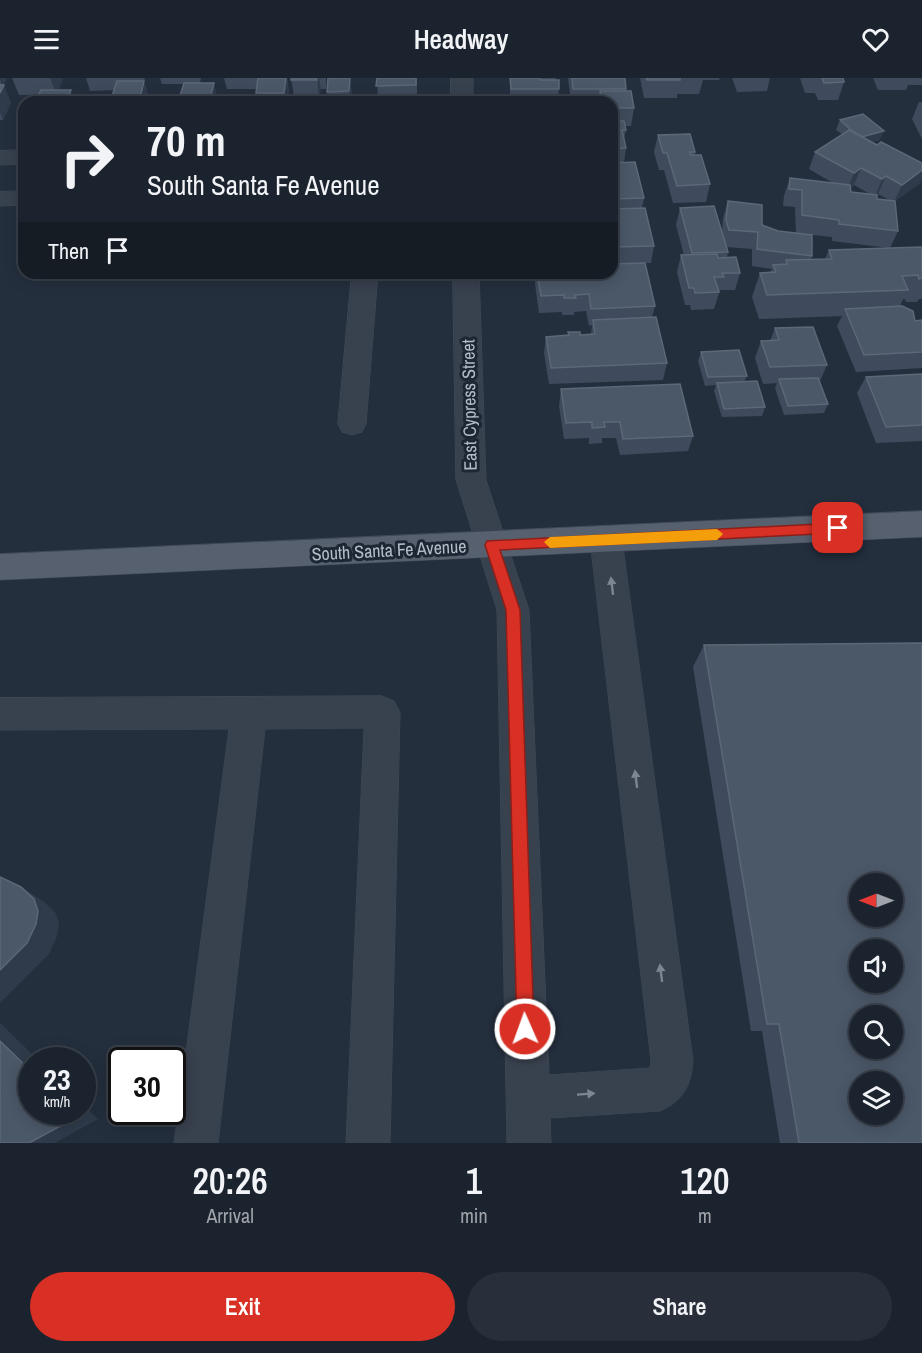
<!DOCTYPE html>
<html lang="en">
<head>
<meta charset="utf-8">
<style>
	body { margin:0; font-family:"Archivo Narrow",sans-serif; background:#282f3a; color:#f1f3f6; height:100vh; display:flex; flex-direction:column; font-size:22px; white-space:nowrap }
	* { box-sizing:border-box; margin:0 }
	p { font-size:20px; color:#a0a4aa }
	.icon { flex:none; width:33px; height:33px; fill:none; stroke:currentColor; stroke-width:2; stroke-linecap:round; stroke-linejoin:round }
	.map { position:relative; height:1065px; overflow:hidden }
	.details { display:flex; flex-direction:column; background:#1b232e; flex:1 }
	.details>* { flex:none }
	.banner { position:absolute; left:18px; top:18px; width:600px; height:183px; border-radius:18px; box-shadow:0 3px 15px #0003,0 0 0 2px #39404a; background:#1b232e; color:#f1f3f6; overflow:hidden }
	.needle { width:39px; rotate:270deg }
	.controls { position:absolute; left:849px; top:795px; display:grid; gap:12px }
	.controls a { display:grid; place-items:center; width:54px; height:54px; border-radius:50%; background:#1b232e; box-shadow:0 3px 15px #0003,0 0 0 2px #39404a; font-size:30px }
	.speed { position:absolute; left:18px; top:969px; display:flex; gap:12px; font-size:30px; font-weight:700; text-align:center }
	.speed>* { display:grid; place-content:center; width:78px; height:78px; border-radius:50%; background:#1b232e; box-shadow:0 3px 15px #0003,0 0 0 2px #39404a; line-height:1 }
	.speed small { font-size:15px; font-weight:400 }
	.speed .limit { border:3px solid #111; border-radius:9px; background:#fff; color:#111 }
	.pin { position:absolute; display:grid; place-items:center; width:51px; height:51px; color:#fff; margin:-26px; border-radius:12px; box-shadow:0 3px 9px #0006 }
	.me { position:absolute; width:66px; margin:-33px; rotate:358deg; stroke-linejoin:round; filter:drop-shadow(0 0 4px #0008) }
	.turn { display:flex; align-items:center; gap:21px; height:126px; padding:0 30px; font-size:27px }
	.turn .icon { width:78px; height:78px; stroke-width:2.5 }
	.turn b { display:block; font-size:42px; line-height:51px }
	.then { display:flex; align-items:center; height:57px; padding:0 30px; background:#0003; gap:12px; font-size:22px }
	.eta { display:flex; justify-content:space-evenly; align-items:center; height:102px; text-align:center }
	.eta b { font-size:36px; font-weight:600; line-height:42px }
	.cta { display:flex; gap:12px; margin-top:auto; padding:12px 30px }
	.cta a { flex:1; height:69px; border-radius:36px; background:#d93025; color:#fff; font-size:24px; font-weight:600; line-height:69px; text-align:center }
	.cta a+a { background:#282f3a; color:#f1f3f6 }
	header { display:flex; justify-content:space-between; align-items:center; height:78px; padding:0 30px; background:#1b232e; font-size:27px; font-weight:600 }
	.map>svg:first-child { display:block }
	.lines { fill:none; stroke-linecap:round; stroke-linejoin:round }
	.minor-casing { stroke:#414a57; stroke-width:1 }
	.major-casing { stroke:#414a57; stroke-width:1 }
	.minor { fill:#38414e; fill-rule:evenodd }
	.major { fill:#56606e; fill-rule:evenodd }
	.wall { fill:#3f4b5c; fill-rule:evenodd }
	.shaded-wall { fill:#2f3b4b }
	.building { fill:#4b5868; stroke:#5c6777; stroke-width:1.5; fill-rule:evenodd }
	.oneway { fill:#7c8592 }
	.route { fill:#d93025; stroke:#8d1f18; stroke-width:1.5 }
	.slow { fill:#f59e0b }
	.labels { text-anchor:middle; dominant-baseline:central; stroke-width:6; stroke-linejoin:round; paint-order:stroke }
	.street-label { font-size:18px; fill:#b4bcc9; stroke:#1d2633 }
</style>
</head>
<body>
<header><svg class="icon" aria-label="menu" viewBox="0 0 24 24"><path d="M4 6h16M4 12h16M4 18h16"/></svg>Headway<svg class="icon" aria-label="heart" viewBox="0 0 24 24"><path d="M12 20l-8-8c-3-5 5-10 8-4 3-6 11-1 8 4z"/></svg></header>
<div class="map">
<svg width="922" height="1065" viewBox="0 0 922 1065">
	<rect width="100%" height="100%" fill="#242f3e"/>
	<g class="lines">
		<g class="minor-casing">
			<g id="minor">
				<rect x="451" y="0" width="22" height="24"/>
				<polygon points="24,72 24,86 0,87 0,73"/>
				<polygon points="24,113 24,127 0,128 0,114"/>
				<polygon points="352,195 378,195 366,346 362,354 352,357 342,354 338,346"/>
				<path d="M453,195h26l7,207 43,130 20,465 101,-7 1,-7 -61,-521 5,-9 11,-4 11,4 5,9 71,521c-2,25 -10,40 -33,50l-110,7 1,25h-44l-10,-533 -41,-130z"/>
				<polygon points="382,618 394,623 400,634 390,1065 346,1065 364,650 265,651 218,1065 174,1065 229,651 0,652 0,620"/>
			</g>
		</g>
		<g class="major-casing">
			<polygon id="major" points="922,433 922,459 0,502 0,476"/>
		</g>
		<use href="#minor" class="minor"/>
		<use href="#major" class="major"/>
	</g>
	<g class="wall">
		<polygon points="0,0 7,0 3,7 11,25 3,42 0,42"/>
		<polygon points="12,0 63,0 58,12 38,17 19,17"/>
		<polygon points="86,0 145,0 144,3 149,20 148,24 110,24 114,12 90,13"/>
		<polygon points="160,0 201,0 200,5 218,22 218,24 180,24 179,21 183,6 162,6"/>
		<polygon points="224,0 287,0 289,15 288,24 257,24 256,15 256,11 227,11"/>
		<polygon points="291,0 326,0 326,11 321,11 319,19 294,19"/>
		<polygon points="328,0 352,14 352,24 328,24 327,14"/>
		<polygon points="377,0 417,0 417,24 378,24"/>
		<polygon points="510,0 556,0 556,2 559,11 558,24 510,24"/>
		<polygon points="568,0 625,0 626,13 634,30 631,48 625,48 626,52 624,61 626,70 624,85 644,120 642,130 654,168 651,185 645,185 655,228 652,239 667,285 663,302 549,306 544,275 546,259 568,258 568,254 580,257 591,257 592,247 589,248 586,233 574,234 574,237 562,237 562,234 539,235 535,206 536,195 612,195 612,24 571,24"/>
		<polygon points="640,0 720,0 719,2 703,2 699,16 677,16 677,20 644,20"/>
		<polygon points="732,0 770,0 767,13 737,14"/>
		<polygon points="800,0 843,0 844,4 838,22 818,22 815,15 805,15"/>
		<polygon points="873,0 922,0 922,7 908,7 906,12 878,12"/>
		<polygon points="919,24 922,24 922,61 912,41"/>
		<path d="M840,42l40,20 -8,2 50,21v15l-2,5 -25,18 3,30 -8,17 32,-1v52h-3l-2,3h-11l-1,-3h-2l-3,7 15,15 7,-1v48l-66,4 -19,-46 5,-10 -83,3 -7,-22 8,-24 10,-1 2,-3 -20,-3v-17l-25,-2 1,5 -1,5 13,16 -5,17h-15l-6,19 -23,1 -1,-5h-5l-8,-33 4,-17h3l-8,-30 4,-17 42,23 1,-13 5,-17 34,24 50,31 -1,4 14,-1 4,-9 60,-2 -57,-7v-4l-36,-4 -1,-26 -12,-1 1,-10 6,-18 43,5 -24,-14 6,-17 27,-18 -6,-4zM854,107l16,9 -19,-2v-4zM878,116l13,7 -14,-2v-4z"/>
		<polygon points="658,57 695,74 695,77 710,106 706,124 673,125 664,92 659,92 654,74"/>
		<polygon points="775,250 827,287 820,303 828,326 824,335 784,337 775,310 777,305 763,306 755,280 761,263 770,263"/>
		<polygon points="701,274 747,298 744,304 765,329 762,338 722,339 714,313 716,307 705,308 698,283"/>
		<polygon points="922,296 922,363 876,365 857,315 866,299"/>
		<polygon points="561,311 693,358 688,373 620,377 616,360 602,360 602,365 589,366 589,360 564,361 559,328"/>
		<polygon points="704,567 922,1065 780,1065 762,953 751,953 693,589"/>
	</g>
	<g class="shaded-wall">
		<polygon points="0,0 7,0 3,9 0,2"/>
		<polygon points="50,0 63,0 57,17"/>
		<polygon points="286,0 289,15 288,24 286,24 284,15"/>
		<polygon points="317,0 319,0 321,11 319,19"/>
		<polygon points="350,0 352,14 352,24 351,24 349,13"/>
		<polygon points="144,3 149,20 148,24 141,24 140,20"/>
		<polygon points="214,5 218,22 218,24 211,24 210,21"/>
		<polygon points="4,7 11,25 3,42 0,34 0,15"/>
		<polygon points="71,12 75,24 66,24"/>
		<polygon points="884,53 880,62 856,69 859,60"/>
		<polygon points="861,90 854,107 847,112 854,95"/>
		<polygon points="922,92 922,100 920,105 894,124 902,107"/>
		<polygon points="886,98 878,116 875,119 882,101"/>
		<polygon points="21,809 43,823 55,834 59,845 57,858 49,876 0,925 0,892"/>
		<polygon points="0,945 38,982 32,982 32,994 0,963"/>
		<polygon points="82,1026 98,1041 55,1065 29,1065 71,1034 82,1034"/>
	</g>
	<g class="building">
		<polygon points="258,0 286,0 284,15 256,15"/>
		<rect x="291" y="0" width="26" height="2"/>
		<polygon points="328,0 350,0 349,13 327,14"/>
		<polygon points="377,0 416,0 416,7 376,8"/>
		<polygon points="510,0 540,0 540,2 559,2 559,11 511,11"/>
		<polygon points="572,0 625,0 626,11 573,11"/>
		<polygon points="646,0 680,0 680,2 647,2"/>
		<polygon points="822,0 843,0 844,4 824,5"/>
		<polygon points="117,3 144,3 140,20 137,20 136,24 110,24"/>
		<polygon points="184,5 214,5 210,21 179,21"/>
		<polygon points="0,7 4,7 0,15"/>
		<polygon points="41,12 71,12 66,24 35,24"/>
		<polygon points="600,13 631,13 634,30 612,30 612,24 602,24"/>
		<polygon points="863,36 884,53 862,59 852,53 840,42"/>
		<polygon points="612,38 618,38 620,43 624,43 626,52 622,52 626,70 612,71"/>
		<polygon points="849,52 877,67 881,64 922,85 922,92 902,107 886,98 882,101 861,90 854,95 815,74"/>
		<polygon points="690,56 695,74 690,74 691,77 701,77 710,106 677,108 667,75 663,75 658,57"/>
		<polygon points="635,84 644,120 612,121 612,85"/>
		<polygon points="790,100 850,107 851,114 877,117 877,121 895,123 898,153 839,146 839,142 802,137 802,112 789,111"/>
		<polygon points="728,123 762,127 762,147 778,153 812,157 812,178 757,171 758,154 729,152 726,142"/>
		<polygon points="714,128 728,174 692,175 680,130"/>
		<polygon points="645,130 654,168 612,169 612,131"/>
		<polygon points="922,169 922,200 919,201 918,197 902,198 908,212 767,217 760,195 776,194 773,187 787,186 786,182 832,181 829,172"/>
		<polygon points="717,176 718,180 736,179 740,195 722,195 724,199 714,199 719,214 695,215 694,210 689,210 681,177"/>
		<polygon points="645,185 655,228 591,231 589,216 575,217 576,220 564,220 564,217 541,218 537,195 612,195 612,186"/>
		<polygon points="902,228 913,233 915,243 922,242 922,274 864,277 845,231"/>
		<polygon points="656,239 667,285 551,290 546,259 569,257 568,254 580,254 580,257 595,256 593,242"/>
		<polygon points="813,249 827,287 770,289 761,263 779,262 775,250"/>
		<polygon points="739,272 747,298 708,299 701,274"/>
		<polygon points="922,296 922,347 886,349 866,299"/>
		<polygon points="818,300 828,326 788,328 779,301"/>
		<polygon points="757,303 765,329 724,331 717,305"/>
		<polygon points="680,306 693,358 623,361 620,344 604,344 605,349 592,350 592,344 566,345 561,311"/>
		<path d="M922,565v500h-123l-20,-119h-12l-63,-379zM860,806h32v32h-32zM860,872h32v32h-32zM860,938h32v32h-32zM860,1004h32v32h-32z"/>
		<polygon points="0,799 21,809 34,821 38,833 36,846 27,865 0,892"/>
		<polygon points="0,963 32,994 32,1034 71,1034 77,1039 29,1065 0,1065"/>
	</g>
	<defs><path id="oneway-solid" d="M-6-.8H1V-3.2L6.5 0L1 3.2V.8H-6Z" transform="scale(1.5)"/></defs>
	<g class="oneway">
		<use href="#oneway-solid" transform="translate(612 508) rotate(-97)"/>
		<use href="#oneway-solid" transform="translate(636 701) rotate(-97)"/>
		<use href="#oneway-solid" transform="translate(661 895) rotate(-97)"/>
		<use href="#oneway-solid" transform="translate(586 1016) rotate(-4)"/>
	</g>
	<polygon class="route" points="838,445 845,450 838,455 500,472 520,532 534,951 531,957 525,959 519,957 517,951 506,532 485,467 487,463"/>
	<polygon class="slow" points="717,451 723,456 717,462 550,470 544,464 550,459"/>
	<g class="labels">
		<g class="street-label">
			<text transform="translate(469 327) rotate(-91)">East Cypress Street</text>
			<text transform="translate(389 472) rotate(-3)">South Santa Fe Avenue</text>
		</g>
	</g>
</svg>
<div class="controls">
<a><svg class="needle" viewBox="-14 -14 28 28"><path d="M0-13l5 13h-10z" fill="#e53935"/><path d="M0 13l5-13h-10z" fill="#a0a4aa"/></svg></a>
<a><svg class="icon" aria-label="sound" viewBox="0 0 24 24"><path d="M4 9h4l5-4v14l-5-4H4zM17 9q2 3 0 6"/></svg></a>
<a><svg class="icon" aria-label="search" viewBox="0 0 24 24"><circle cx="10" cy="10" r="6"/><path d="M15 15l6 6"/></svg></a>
<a><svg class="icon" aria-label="layers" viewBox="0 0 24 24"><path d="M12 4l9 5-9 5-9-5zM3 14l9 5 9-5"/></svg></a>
</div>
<div class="speed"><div>23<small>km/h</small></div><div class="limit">30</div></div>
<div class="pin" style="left:838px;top:450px;background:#d93025"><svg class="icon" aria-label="arrive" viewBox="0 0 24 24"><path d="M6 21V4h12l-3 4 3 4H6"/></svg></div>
<svg class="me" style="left:525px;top:951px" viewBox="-20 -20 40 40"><circle r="17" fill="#d93025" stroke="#fff" stroke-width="3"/><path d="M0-11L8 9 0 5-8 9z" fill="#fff"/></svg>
<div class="banner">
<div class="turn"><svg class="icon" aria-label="right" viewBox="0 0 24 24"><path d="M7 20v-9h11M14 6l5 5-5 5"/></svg><div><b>70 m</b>South Santa Fe Avenue</div></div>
<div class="then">Then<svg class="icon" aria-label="arrive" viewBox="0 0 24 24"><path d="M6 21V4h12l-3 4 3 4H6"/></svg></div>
</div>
</div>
<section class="details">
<div class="eta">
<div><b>20:26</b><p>Arrival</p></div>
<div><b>1</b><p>min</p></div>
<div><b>120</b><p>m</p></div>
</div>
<div class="cta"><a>Exit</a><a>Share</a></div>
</section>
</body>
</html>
